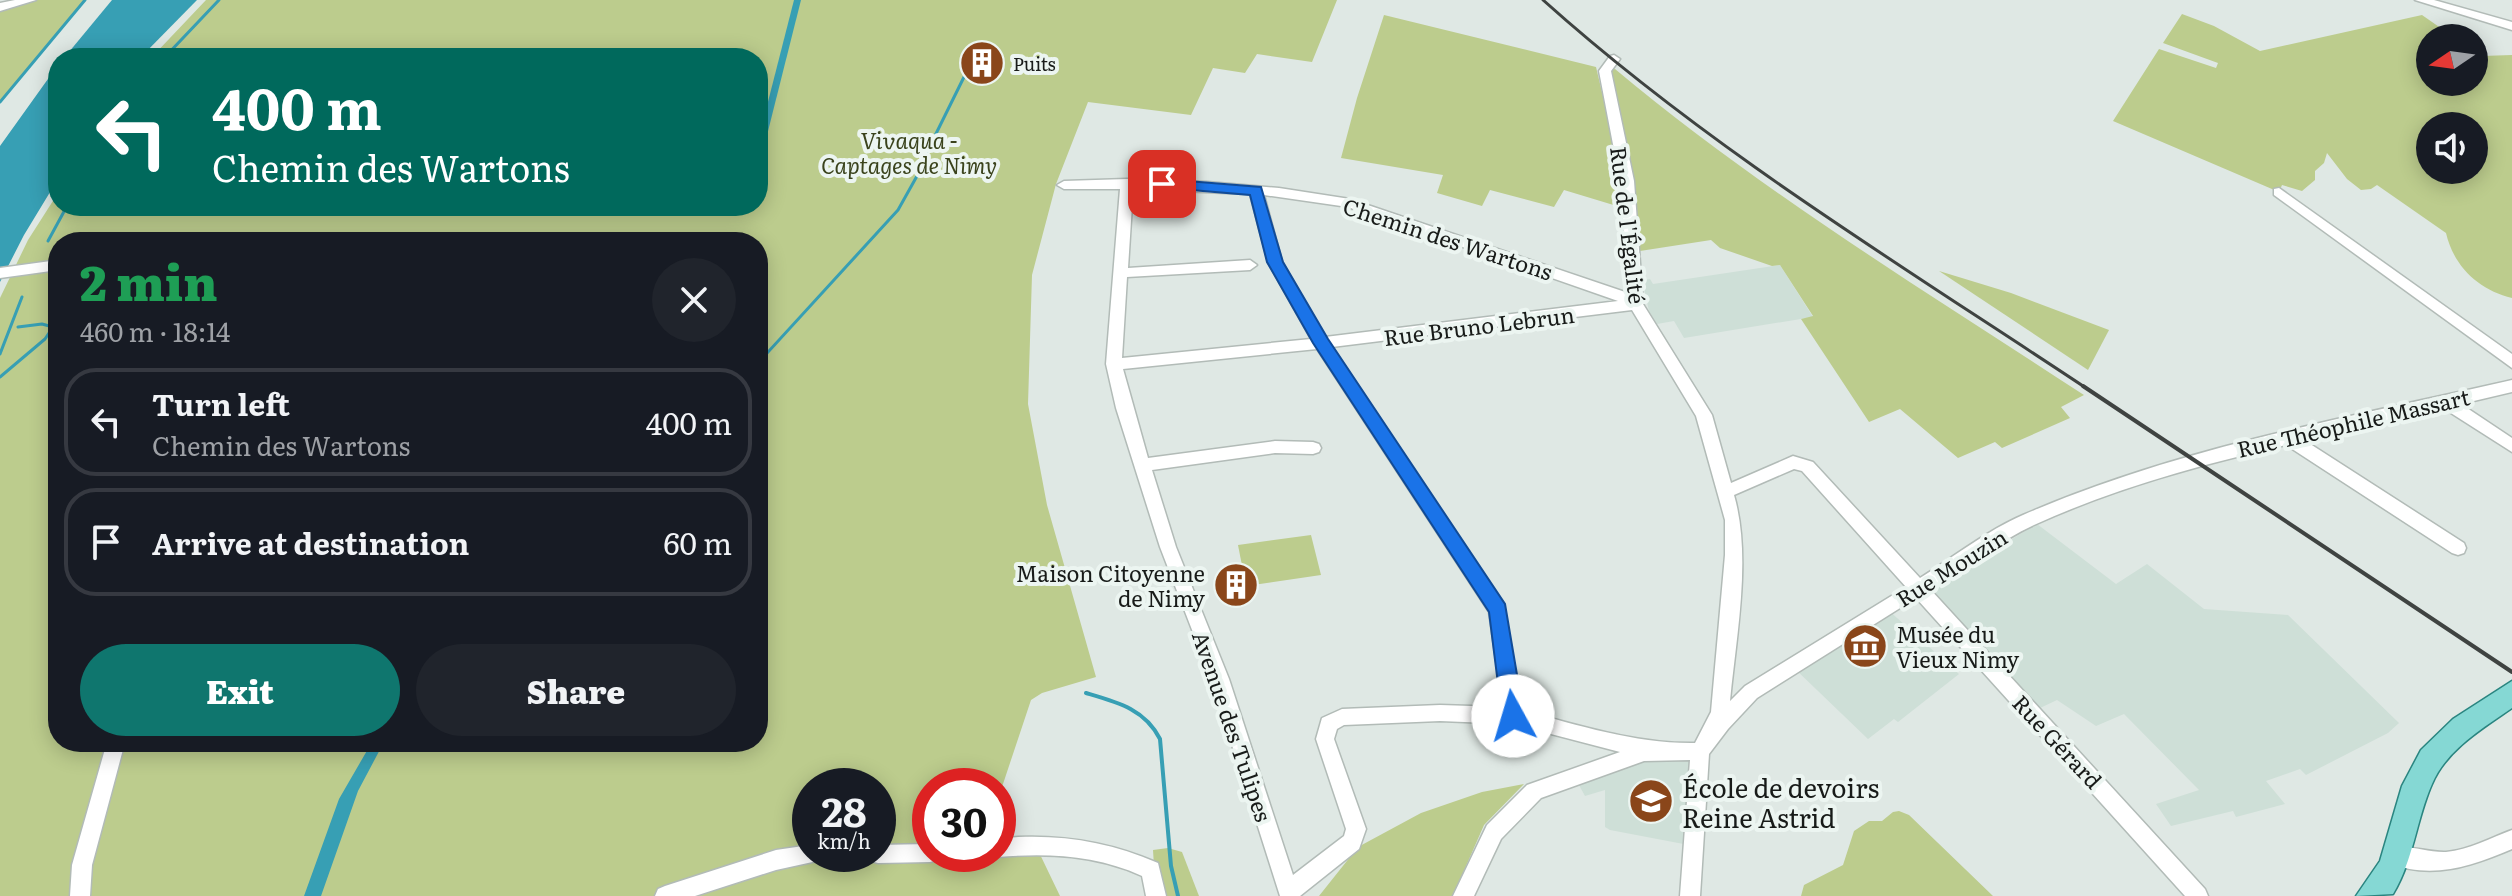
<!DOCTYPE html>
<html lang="en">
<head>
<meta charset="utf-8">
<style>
	body { margin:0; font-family:Literata,serif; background:#20242c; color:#f1f3f6; height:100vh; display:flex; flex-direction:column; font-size:30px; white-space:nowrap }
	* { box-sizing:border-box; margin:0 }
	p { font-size:26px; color:#9ea1a6 }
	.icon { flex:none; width:44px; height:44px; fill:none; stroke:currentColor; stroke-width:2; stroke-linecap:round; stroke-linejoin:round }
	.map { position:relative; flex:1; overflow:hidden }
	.sheet { position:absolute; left:48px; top:232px; width:720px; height:520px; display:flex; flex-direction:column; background:#171b24; border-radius:32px; box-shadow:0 4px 20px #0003 }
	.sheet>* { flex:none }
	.guide { position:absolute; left:48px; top:48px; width:720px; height:168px; border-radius:32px; box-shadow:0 4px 20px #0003; background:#00695c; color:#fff; overflow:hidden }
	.needle { width:52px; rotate:257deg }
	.tools { position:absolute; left:2416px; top:24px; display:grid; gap:16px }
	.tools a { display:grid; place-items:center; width:72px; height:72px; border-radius:50%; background:#171b24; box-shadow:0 4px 20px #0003; font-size:40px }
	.speed { position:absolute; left:792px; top:768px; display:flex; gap:16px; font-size:40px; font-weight:700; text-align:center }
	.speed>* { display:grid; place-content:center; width:104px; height:104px; border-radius:50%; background:#171b24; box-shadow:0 4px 20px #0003; line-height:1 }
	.speed small { font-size:20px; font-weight:400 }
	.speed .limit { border:12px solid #d22; background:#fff; color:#111 }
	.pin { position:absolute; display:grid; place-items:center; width:68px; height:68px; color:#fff; margin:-34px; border-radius:16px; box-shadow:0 4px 12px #0006 }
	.me { position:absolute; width:88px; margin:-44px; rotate:354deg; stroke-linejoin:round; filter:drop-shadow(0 0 6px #0008) }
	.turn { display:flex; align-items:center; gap:28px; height:168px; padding:0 32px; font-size:36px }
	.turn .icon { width:104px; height:104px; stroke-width:2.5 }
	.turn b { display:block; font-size:56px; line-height:68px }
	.round { display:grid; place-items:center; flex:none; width:84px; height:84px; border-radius:42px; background:#20242c }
	.overview { display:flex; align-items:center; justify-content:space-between; height:136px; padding:0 32px }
	h1 { font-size:48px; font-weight:800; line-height:60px; color:#1e9e55 }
	.cta { display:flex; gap:16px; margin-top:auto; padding:16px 32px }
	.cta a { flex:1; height:92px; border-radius:48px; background:#0f766e; color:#fff; font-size:32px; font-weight:800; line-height:92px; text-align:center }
	.cta a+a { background:#20242c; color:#f1f3f6 }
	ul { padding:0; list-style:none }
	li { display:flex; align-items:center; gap:24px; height:108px; margin:0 16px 12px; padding:0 16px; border:4px solid #363941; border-radius:32px }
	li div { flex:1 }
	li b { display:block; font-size:30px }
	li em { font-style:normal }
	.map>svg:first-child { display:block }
	.built { fill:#cedfd7 }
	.green { fill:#bccc8d; fill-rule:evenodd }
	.water { fill:#379fb4 }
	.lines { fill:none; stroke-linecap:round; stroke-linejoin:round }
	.stream-far1 { stroke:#379fb4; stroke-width:3 }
	.stream { stroke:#379fb4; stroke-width:4 }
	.minor-casing { stroke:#b2bbb7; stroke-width:3 }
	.primary-casing { stroke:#2a8580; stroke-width:3 }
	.minor { fill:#fff; fill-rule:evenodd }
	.primary { fill:#85d8d4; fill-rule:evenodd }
	.rail-far1 { stroke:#3f4341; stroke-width:3 }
	.rail { stroke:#3f4341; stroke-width:4 }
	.route { fill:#1a73e8; stroke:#114b97; stroke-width:2 }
	.labels { text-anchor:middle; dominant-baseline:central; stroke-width:8; stroke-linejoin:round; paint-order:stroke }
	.far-poi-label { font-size:18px; fill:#181b19; stroke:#ecf5f1; text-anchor:start }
	.park-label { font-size:22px; font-style:italic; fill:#3a431c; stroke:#ecf5f1 }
	.street-label { font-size:22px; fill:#181b19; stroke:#ecf5f1 }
	.poi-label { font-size:22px; fill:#181b19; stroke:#ecf5f1; text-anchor:end }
	.near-poi-label { font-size:26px; fill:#181b19; stroke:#ecf5f1; text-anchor:start }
</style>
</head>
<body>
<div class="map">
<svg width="2512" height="896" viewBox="0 0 2512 896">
	<rect width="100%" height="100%" fill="#dfe8e4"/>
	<g class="built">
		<polygon points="1780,265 1813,317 1684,338 1674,321 1657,324 1649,311 1642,280 1650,279 1653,284"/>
		<polygon points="2037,524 2116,584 2147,564 2204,609 2288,615 2399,723 2388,733 2306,775 2300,769 2266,781 2285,804 2236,817 2233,811 2171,826 2156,804 2199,790 2124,714 2096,726 2057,700 2038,709 1928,590"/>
		<polygon points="1886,608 1959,674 1898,722 1894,719 1868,739 1792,666"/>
		<polygon points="1700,751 1694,846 1610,830 1605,827 1605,790 1585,796 1574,776 1627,757"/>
	</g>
	<g class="green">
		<polygon points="30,0 85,0 0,102 0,7"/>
		<path d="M206,0h1131l-25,62 -55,-8 -12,19 -32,-5 -22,47 -103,-13 -32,82 -24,91 -4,129 19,101 49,172 -54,16 -11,7 -33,99v-13h-68v68h68l37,-10 25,52h-1060v-598l28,-58 30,-47v13h700v-148h-607zM58,242h700v500h-700zM810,786h68v68h-68z"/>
		<path d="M2182,14l32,12 46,25 162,-36 33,23h-25v44h44v-31l8,5 30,-1v243c-33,-8 -58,-31 -66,-65l-69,-48 -6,4 -10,1 -14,-11 -20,-26 -3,10 -9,8v9l-13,11 -20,-6 -3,7 -166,-71 46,-72 57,19 2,-5 -55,-20zM2430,126h44v44h-44z"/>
		<polygon points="1384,15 1596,67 1630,210 1564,190 1554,207 1490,190 1482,206 1437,193 1443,175 1341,158 1357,98"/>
		<path d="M1615,69c146,122 310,222 469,326l-23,12 9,11 -68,30 -7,-6 -37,16 -58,-49 -31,13 -68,-103 12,-3 -33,-51 -8,1 -52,-18 -9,-8 -71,11 -5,-67 -24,-114z"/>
		<polygon points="1939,271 2011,293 2109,330 2088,370"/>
		<polygon points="1311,535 1321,575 1246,586 1238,545"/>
		<polygon points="1524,784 1484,825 1453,896 1319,896 1358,847 1421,813 1482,792"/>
		<polygon points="1899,811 1909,815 1993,896 1801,896 1804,885 1843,865 1854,831 1869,821 1882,821 1893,812"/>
		<polygon points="1168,848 1182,852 1199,896 1156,896 1153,850"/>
	</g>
	<g class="water">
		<polygon points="112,0 197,0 140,58 64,58"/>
		<polygon points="794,0 801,0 758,171 758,141"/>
		<polygon points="58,65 58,179 24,235 0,282 0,146"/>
		<polygon points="372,742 384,742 358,791 321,896 304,896 339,799"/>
	</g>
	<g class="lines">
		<g class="stream-far1">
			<polyline points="164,58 219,0"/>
			<polyline points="0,102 85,0"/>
			<polyline points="920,166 965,75 972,68"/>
			<polyline points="48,241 67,206"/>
			<polyline points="0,354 22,297"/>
			<polyline points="758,363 898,210 917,176"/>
			<polyline points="0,377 45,339 53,327 42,324 18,327"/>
		</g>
		<path class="stream" d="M1086,693c31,9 59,16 74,46l11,127 7,30"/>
		<g class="minor-casing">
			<g id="minor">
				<polygon points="15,0 36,0 0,11 0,3"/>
				<polygon points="2415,0 2434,0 2512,22 2512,30"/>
				<path d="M1614,55l6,4 -9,12 23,110 9,123 69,111 19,68 62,-27 20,6 107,116c32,-20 68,-48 103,-63 156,-68 324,-97 489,-135v12l-51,12 51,34v14l-69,-44 -139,32 160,103 2,5 -2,5 -6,2 -6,-2 -166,-108c-86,20 -171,43 -252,80 -35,16 -71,44 -104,64l275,300 3,7h-23l-269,-298 -159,100 -29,31 -19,25 -9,142h-20l10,-136 -46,1 -103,37 -40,41 -27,57h-21l34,-71 40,-40 93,-33 -107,-28 -73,-3 -96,4 -7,4 -3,10 32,90 -7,20 -59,47h-20l-69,-217 -51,-132 -44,-139 -10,-44 14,-175h-56l-7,-4 7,-4 63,-2 80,3 72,6 71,11 278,94 -8,-112 -21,-110 11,-15zM1133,189l117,5 18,68 43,77 -189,19 5,-81 123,-7 7,-5 -7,-5 -122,8zM1264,195l84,12 270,94 -293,36 -43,-75zM1632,310l64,106 29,104v35l-14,157 -16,31c-59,1 -117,-18 -174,-33l-17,-105 -172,-258zM1317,349l172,263 14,95 -63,-2 -98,4 -20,9 -6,21 30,90 -2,7 -51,39 -64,-196 -53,-132 -24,-77 123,-17 38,1 6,-2 2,-4 -2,-4 -6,-2 -38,-1 -127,17 -25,-89zM1794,469l8,2 104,116 -161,99 -15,15c6,-64 22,-144 4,-206z"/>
				<polygon points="2279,188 2512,354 2512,368 2274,195 2274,189"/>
				<polygon points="58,260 58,270 0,278 0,268"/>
				<polygon points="107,742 125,742 92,865 90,896 70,896 72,865"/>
				<path d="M2512,830v19c-40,17 -80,31 -123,14l-3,-7 3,-7c16,-6 39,4 57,3 23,-2 44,-14 66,-22z"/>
				<path d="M1018,837c50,-2 94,6 140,26l8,33h-20l-4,-20c-46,-21 -94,-23 -144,-19l-7,-2 7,-1v-15z"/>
				<polygon points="930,844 930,854 940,854 937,860 930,862 878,863 871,861 868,854 878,854 878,845"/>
				<polygon points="810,845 810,854 820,854 817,861 776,870 695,896 655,896 658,889 665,886 776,850"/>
			</g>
		</g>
		<g class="primary-casing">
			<path id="primary" d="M2512,681v27c-29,20 -66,42 -80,76 -16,36 -18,75 -39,110l-37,2 24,-35 22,-75 19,-36 32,-31z"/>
		</g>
		<use href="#minor" class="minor"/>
		<use href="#primary" class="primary"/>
		<path class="rail-far1" d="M1543,0c166,149 358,265 543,388"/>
		<polyline class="rail" points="2083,386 2512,672"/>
	</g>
	<polygon class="route" points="1162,179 1261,187 1283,262 1328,339 1505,604 1524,716 1520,722 1513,725 1506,722 1502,716 1489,612 1313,343 1267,262 1250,195 1156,187 1154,184"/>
	<defs>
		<g id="building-disc" transform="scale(2.3)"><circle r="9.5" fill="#8a461a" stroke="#ecf5f1"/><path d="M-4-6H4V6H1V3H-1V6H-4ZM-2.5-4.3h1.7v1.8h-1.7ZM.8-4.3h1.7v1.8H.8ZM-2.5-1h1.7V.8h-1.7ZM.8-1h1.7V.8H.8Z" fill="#fff"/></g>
		<g id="museum-disc" transform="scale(2.3)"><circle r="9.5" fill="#8a461a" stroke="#ecf5f1"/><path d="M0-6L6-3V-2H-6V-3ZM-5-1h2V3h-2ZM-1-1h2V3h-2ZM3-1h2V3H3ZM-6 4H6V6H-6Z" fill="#fff"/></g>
		<g id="school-disc" transform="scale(2.3)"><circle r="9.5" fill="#8a461a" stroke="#ecf5f1"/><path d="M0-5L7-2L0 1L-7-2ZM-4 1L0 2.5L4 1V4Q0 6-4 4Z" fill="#fff"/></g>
	</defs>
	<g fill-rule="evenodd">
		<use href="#building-disc" x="982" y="63"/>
		<use href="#building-disc" x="1236" y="585"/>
		<use href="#museum-disc" x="1865" y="646"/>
		<use href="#school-disc" x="1651" y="801"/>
	</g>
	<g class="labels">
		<g class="far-poi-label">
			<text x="1013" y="63">Puits</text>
		</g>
		<g class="park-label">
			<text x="909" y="139">Vivaqua -<tspan x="909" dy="25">Captages de Nimy</tspan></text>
		</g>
		<g class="street-label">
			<text transform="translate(1629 225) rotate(83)">Rue de l'Égalité</text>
			<text transform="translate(1448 238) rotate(18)">Chemin des Wartons</text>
			<text transform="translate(1479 325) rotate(-7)">Rue Bruno Lebrun</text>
			<text transform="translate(2353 422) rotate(-13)">Rue Théophile Massart</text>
			<text transform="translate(1951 567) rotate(-32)">Rue Mouzin</text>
			<text transform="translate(1233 726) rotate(71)">Avenue des Tulipes</text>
			<text transform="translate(2058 741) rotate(47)">Rue Gérard</text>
		</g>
		<g class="poi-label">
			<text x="1205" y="572">Maison Citoyenne<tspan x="1205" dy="25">de Nimy</tspan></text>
			<text x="1896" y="633" text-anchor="start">Musée du<tspan x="1896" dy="25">Vieux Nimy</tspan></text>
		</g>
		<g class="near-poi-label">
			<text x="1682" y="786">École de devoirs<tspan x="1682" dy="30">Reine Astrid</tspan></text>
		</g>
	</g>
</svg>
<div class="tools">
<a><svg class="needle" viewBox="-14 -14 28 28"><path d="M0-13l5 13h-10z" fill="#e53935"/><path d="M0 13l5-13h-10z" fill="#9ea1a6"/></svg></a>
<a><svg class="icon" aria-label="sound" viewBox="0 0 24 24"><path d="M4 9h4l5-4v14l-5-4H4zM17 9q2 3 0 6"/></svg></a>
</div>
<div class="speed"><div>28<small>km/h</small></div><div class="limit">30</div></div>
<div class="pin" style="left:1162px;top:184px;background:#d93025"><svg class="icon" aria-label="arrive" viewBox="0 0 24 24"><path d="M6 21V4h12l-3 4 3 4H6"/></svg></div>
<svg class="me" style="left:1513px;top:716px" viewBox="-20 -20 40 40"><circle r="19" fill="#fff"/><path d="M0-13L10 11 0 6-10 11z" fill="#1a73e8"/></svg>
<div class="guide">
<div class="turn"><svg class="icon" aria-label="left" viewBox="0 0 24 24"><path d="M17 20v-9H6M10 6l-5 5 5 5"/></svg><div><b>400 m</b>Chemin des Wartons</div></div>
</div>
<section class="sheet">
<div class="overview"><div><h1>2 min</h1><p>460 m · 18:14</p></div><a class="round"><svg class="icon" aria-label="close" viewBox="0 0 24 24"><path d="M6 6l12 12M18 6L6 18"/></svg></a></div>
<ul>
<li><svg class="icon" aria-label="left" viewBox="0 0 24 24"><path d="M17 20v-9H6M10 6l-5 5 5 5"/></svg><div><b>Turn left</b><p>Chemin des Wartons</p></div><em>400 m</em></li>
<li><svg class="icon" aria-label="arrive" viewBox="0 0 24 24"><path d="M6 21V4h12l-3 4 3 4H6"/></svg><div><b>Arrive at destination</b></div><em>60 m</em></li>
</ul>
<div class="cta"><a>Exit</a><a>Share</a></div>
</section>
</div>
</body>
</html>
